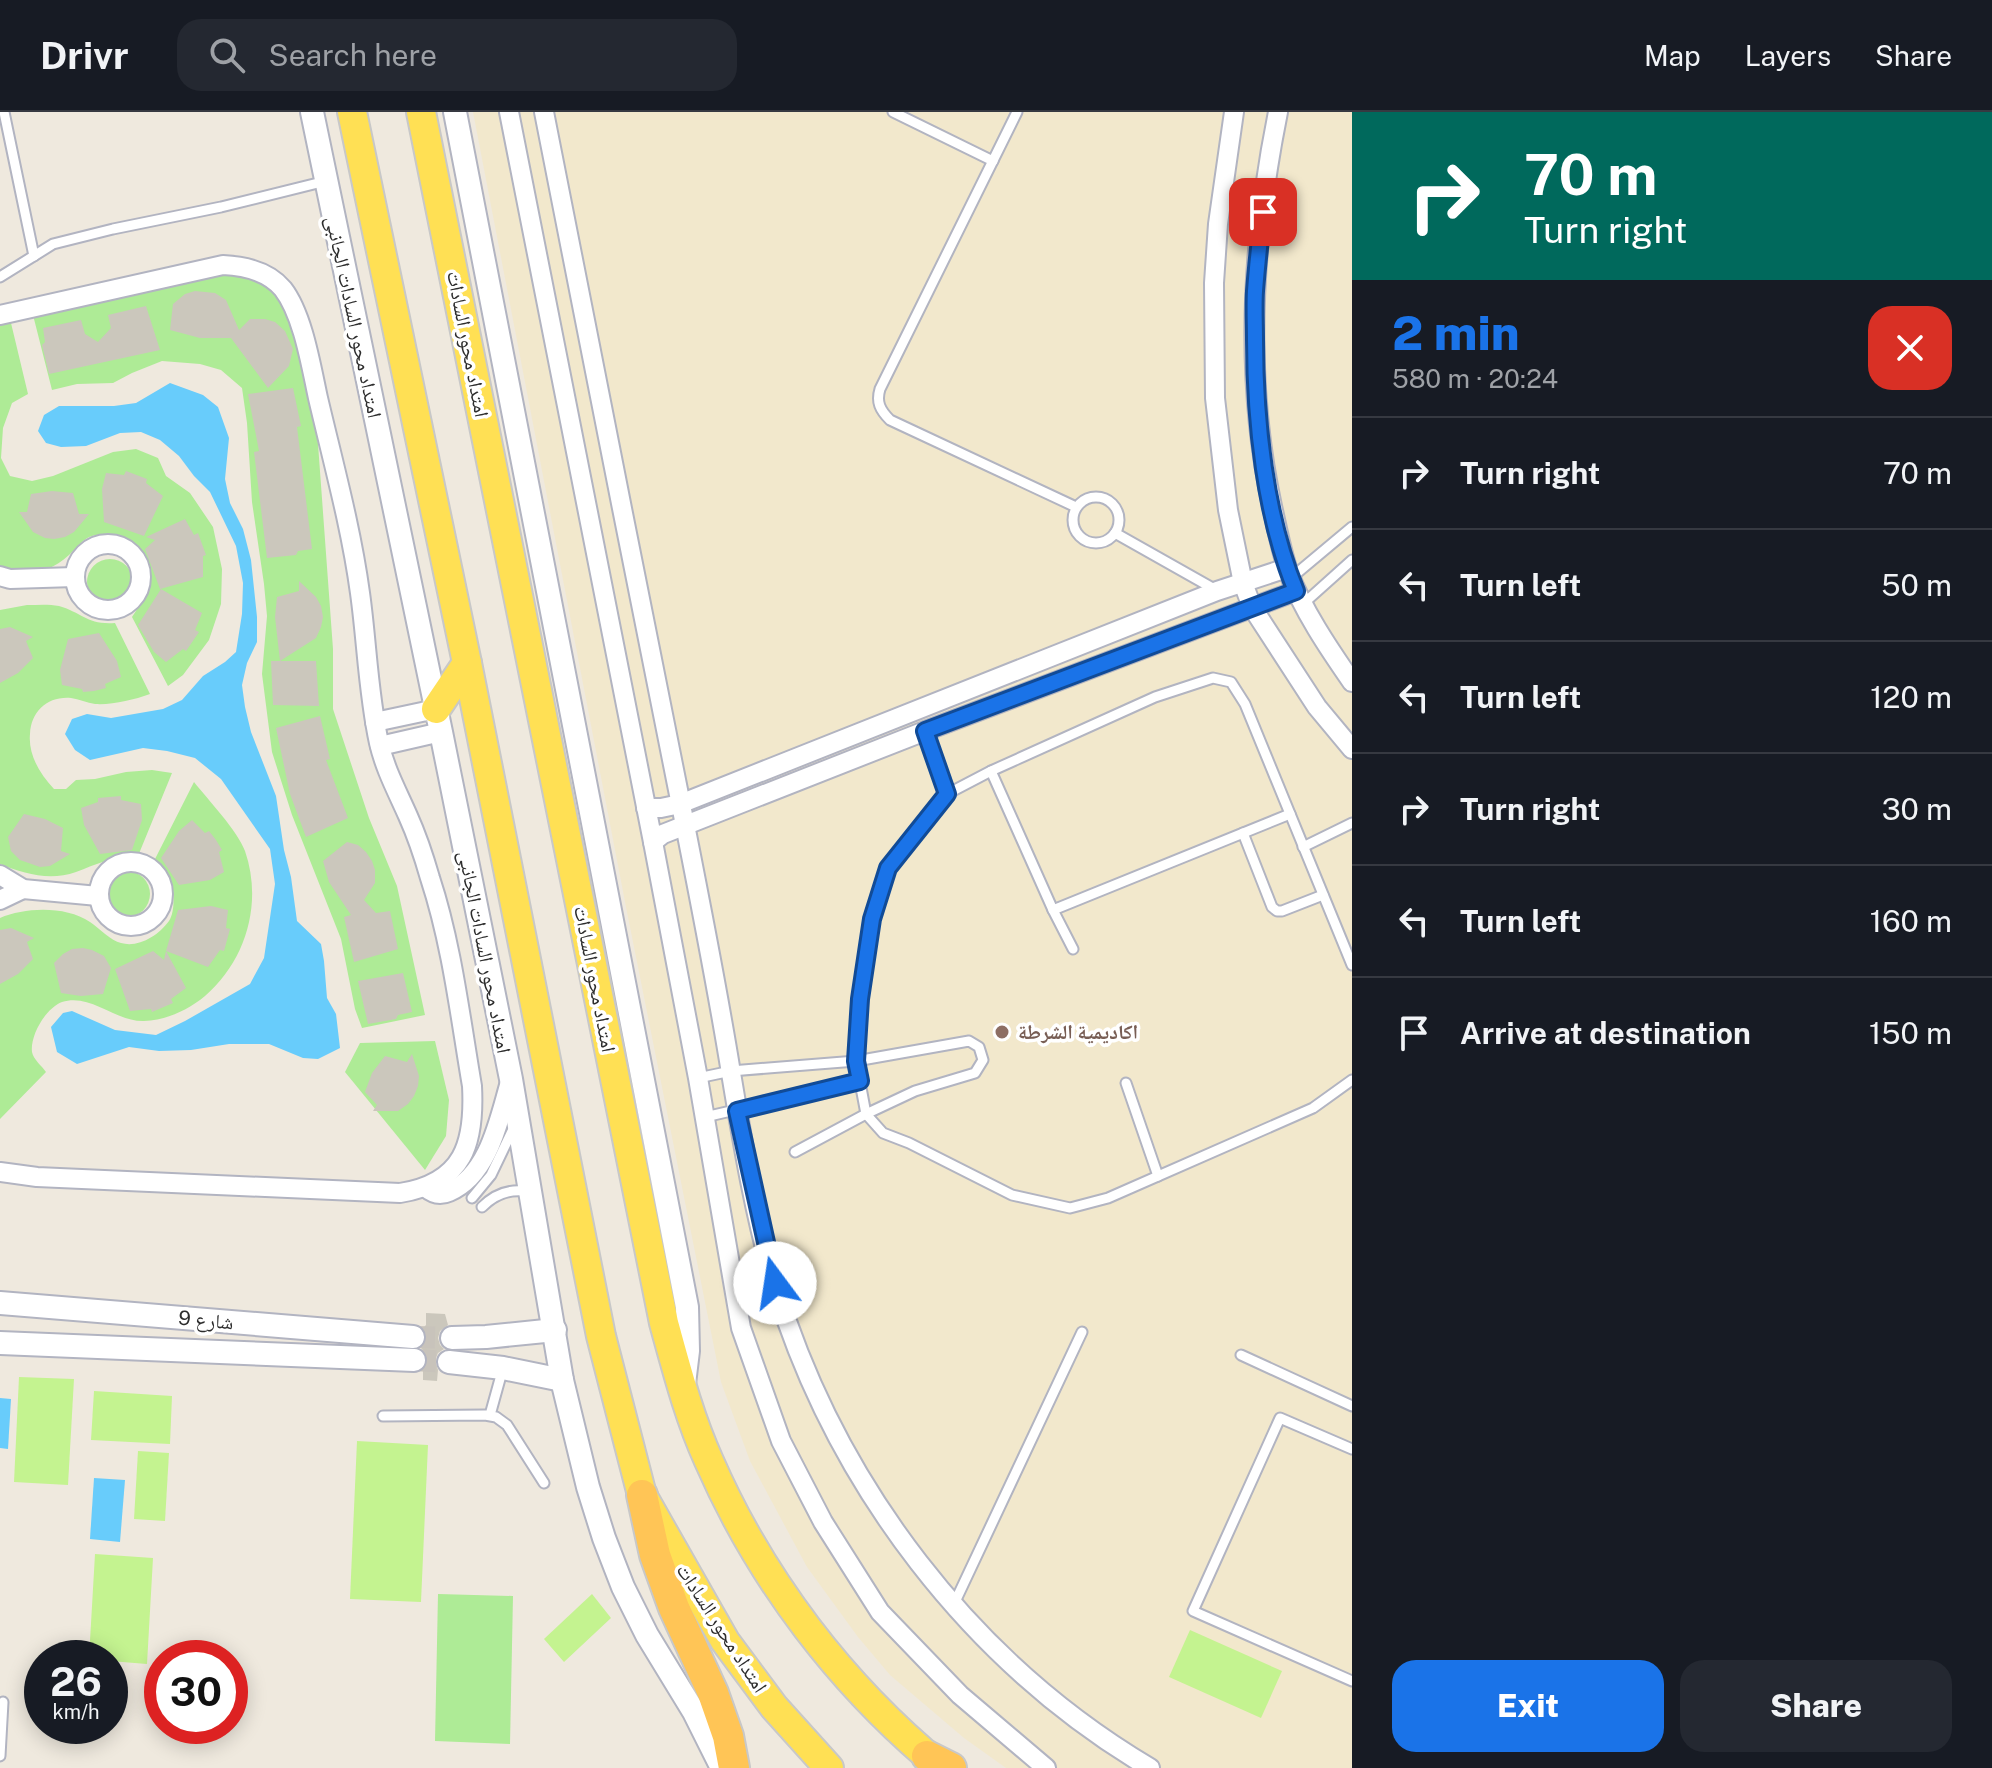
<!DOCTYPE html>
<html lang="en">
<head>
<meta charset="utf-8">
<style>
	body { margin:0; font-family:"Public Sans","Noto Naskh Arabic",sans-serif; background:#242831; color:#f1f3f6; height:100vh; display:flex; flex-direction:column; font-size:30px; white-space:nowrap }
	* { box-sizing:border-box; margin:0 }
	p { font-size:26px; color:#9ea1a6 }
	.icon { flex:none; width:44px; height:44px; fill:none; stroke:currentColor; stroke-width:2; stroke-linecap:round; stroke-linejoin:round }
	.map { position:relative; flex:1; overflow:hidden }
	.panel { display:flex; flex-direction:column; background:#171b24; width:640px }
	.panel>* { flex:none }
	.banner { background:#00695c; color:#fff; overflow:hidden }
	.speed { position:absolute; left:24px; top:1528px; display:flex; gap:16px; font-size:40px; font-weight:700; text-align:center }
	.speed>* { display:grid; place-content:center; width:104px; height:104px; border-radius:50%; background:#171b24; box-shadow:0 4px 20px #0003; line-height:1 }
	.speed small { font-size:20px; font-weight:400 }
	.speed .limit { border:12px solid #d22; background:#fff; color:#111 }
	.pin { position:absolute; display:grid; place-items:center; width:68px; height:68px; color:#fff; margin:-34px; border-radius:16px; box-shadow:0 4px 12px #0006 }
	.me { position:absolute; width:88px; margin:-44px; rotate:346deg; stroke-linejoin:round; filter:drop-shadow(0 0 6px #0008) }
	.turn { display:flex; align-items:center; gap:28px; height:168px; padding:0 40px; font-size:36px }
	.turn .icon { width:104px; height:104px; stroke-width:2.5 }
	.turn b { display:block; font-size:56px; line-height:68px }
	.round { display:grid; place-items:center; flex:none; width:84px; height:84px; border-radius:24px; background:#242831 }
	.summary { display:flex; align-items:center; justify-content:space-between; height:136px; padding:0 40px }
	h1 { font-size:48px; font-weight:800; line-height:60px; color:#1a73e8 }
	.cta { display:flex; gap:16px; margin-top:auto; padding:16px 40px }
	.cta a { flex:1; height:92px; border-radius:24px; background:#1a73e8; color:#fff; font-size:32px; font-weight:800; line-height:92px; text-align:center }
	.cta a+a { background:#242831; color:#f1f3f6 }
	ul { padding:0; list-style:none }
	li { display:flex; align-items:center; gap:24px; height:112px; padding:0 40px; border-top:2px solid #363941 }
	li div { flex:1 }
	li b { display:block; font-size:30px }
	li em { font-style:normal }
	header { display:flex; align-items:center; gap:48px; box-sizing:border-box; height:112px; padding:0 40px; background:#171b24; border-bottom:2px solid #363941 }
	header strong { font-size:38px }
	nav { display:flex; gap:44px; margin-inline-start:auto; font-size:28px }
	.search { width:560px; height:72px; background:#242831; display:flex; align-items:center; gap:20px; box-sizing:border-box; padding:0 28px; border-radius:24px; color:#9ea1a6; font-size:30px }
	main { display:flex; flex:1; min-height:0 }
	.map>svg:first-child { display:block }
	.education { fill:#f2e8cc }
	.green { fill:#aeeb96 }
	.pitch { fill:#c4f390 }
	.water { fill:#68ccfb }
	.building { fill:#cbc7bc }
	.lines { fill:none; stroke-linecap:round; stroke-linejoin:round }
	.tertiary-tunnel { stroke:#c8c3bb; stroke-width:22; stroke-dasharray:22 11; stroke-linecap:butt }
	.service-casing { stroke:#b2b4c1; stroke-width:13 }
	.minor-casing { stroke:#b2b4c1; stroke-width:22 }
	.tertiary-casing { stroke:#b2b4c1; stroke-width:26 }
	.primary-casing { stroke:#c8c8c8; stroke-width:32 }
	.trunk-casing { stroke:#c8c8c8; stroke-width:34 }
	.service { stroke:#fff; stroke-width:9 }
	.minor { stroke:#fff; stroke-width:18 }
	.tertiary { stroke:#fff; stroke-width:22 }
	.primary { stroke:#ffe054; stroke-width:28 }
	.trunk { stroke:#ffc556; stroke-width:30 }
	.route-casing { stroke:#114b97; stroke-width:20 }
	.route { stroke:#1a73e8; stroke-width:14 }
	.education-dot { fill:#8d6e63; stroke:#fff; stroke-width:3 }
	.labels { text-anchor:middle; dominant-baseline:central; stroke-width:7; stroke-linejoin:round; paint-order:stroke }
	.street-label { font-size:20px; fill:#2d2d2d; stroke:#fff }
	.education-label { font-size:20px; font-weight:bold; fill:#785e54; stroke:#fff; text-anchor:start }
</style>
</head>
<body>
<header>
<strong>Drivr</strong>
<div class="search"><svg class="icon" aria-label="search" viewBox="0 0 24 24"><circle cx="10" cy="10" r="6"/><path d="M15 15l6 6"/></svg>Search here</div>
<nav><a>Map</a><a>Layers</a><a>Share</a></nav>
</header>
<main>
<div class="map">
<svg width="1352" height="1656" viewBox="0 0 1352 1656">
	<rect width="100%" height="100%" fill="#efe9de"/>
	<polygon class="education" points="473,0 1352,0 1352,1656 1006,1656 964,1626 890,1563 858,1525 807,1455 750,1349 721,1270 626,795"/>
	<g class="green">
		<polygon points="240,159 259,169 282,187 296,208 315,291 333,537 333,597 369,706 397,774 425,903 362,916 355,897 341,827 292,703 272,640 262,562 267,504 264,472 252,390 247,311 242,276 221,258 200,252 162,249 132,261 113,271 77,272 52,278 33,203 196,163"/>
		<path d="M11,211l17,71 -16,9 -9,25 -2,30 9,18 22,5 21,-5 60,-24 23,-3 22,9 8,18 24,17 23,34 9,42 -1,35 -12,36 -26,35 -15,11 -36,-69c6,-9 15,-22 16,-33 3,-29 -21,-51 -50,-49 -13,0 -20,12 -29,20 -22,20 -42,21 -69,14v-244z"/>
		<circle cx="110" cy="470" r="23"/>
		<path d="M27,493c11,0 22,-1 32,1 24,7 28,19 56,17l35,71c-17,6 -37,11 -55,10 -8,-1 -16,-5 -24,-6 -23,-2 -40,13 -41,36 -2,21 10,40 24,55h12l10,-9 19,-1 31,-7 26,-2 20,3 -34,83c-23,-1 -41,8 -62,16 -26,9 -52,2 -76,-8v-254z"/>
		<path d="M194,670c15,19 43,48 51,69 18,52 1,110 -40,145 -17,14 -38,24 -61,25 -29,1 -53,-28 -82,-19 -16,6 -32,33 -30,50 1,7 10,14 14,20l-46,47v-201c26,-11 66,-12 90,4 9,6 21,19 31,21 17,5 37,-7 48,-22 5,-8 5,-20 4,-30 -1,-13 -8,-23 -19,-30z"/>
		<circle cx="127" cy="782" r="23"/>
		<polygon points="435,929 449,988 446,1024 425,1058 345,960 360,931"/>
		<polygon points="438,1482 513,1484 510,1632 435,1629"/>
	</g>
	<g class="pitch">
		<polygon points="19,1265 74,1267 68,1373 14,1370"/>
		<polygon points="94,1279 172,1284 170,1332 91,1328"/>
		<polygon points="357,1329 428,1333 421,1490 350,1487"/>
		<polygon points="138,1339 169,1341 165,1409 134,1407"/>
		<polygon points="95,1442 153,1446 147,1552 110,1549 110,1546 89,1546"/>
		<polygon points="592,1482 611,1506 564,1550 544,1527"/>
		<polygon points="1190,1518 1282,1559 1261,1606 1169,1565"/>
	</g>
	<g class="water">
		<polygon points="170,271 203,283 218,295 229,326 225,367 230,391 243,417 251,448 257,505 257,530 247,551 242,573 245,595 251,620 276,684 284,738 291,765 297,809 321,832 324,849 327,886 336,902 340,936 318,947 303,946 269,932 229,932 191,938 159,939 129,935 77,952 57,940 51,915 63,901 72,899 115,918 156,923 185,909 250,872 264,846 275,772 270,737 221,667 195,646 167,639 143,636 90,648 75,638 65,622 72,607 87,602 111,606 163,597 182,588 203,564 225,550 236,540 242,502 243,471 236,434 210,380 194,364 179,344 160,328 141,320 120,321 86,334 61,335 46,331 38,319 44,303 59,294 114,294 136,291"/>
		<polygon points="0,1286 11,1287 8,1337 0,1336"/>
		<polygon points="94,1366 125,1368 120,1430 90,1427"/>
	</g>
	<g class="building">
		<polygon points="195,179 215,181 226,188 239,218 250,207 265,207 275,210 285,219 293,237 289,254 268,276 231,226 200,226 170,218 173,192 185,182"/>
		<polygon points="146,194 160,238 49,262 42,233 45,230 43,216 81,208 85,222 98,230 111,216 108,203"/>
		<polygon points="293,276 301,314 297,315 312,437 298,439 296,443 267,446 254,340 259,339 248,282"/>
		<polygon points="126,359 147,367 146,371 163,384 144,424 104,410 102,377 106,361 124,363"/>
		<polygon points="52,379 73,381 79,402 89,402 74,420 65,425 54,427 45,426 33,420 19,400 27,400 31,382"/>
		<polygon points="185,407 194,423 198,421 206,443 203,444 203,465 160,477 145,437 155,428 146,425"/>
		<polygon points="299,469 316,485 321,494 323,505 321,515 316,526 280,549 275,505 277,485 299,479"/>
		<polygon points="161,477 202,501 195,518 199,520 186,539 183,537 166,550 154,540 138,513"/>
		<polygon points="10,515 33,525 26,529 33,546 18,561 0,571 0,517"/>
		<polygon points="99,521 117,549 121,565 105,572 106,576 94,579 83,580 82,577 62,573 60,558 68,527"/>
		<polygon points="271,549 316,549 319,594 273,593"/>
		<polygon points="320,604 330,647 326,648 348,706 306,725 290,682 276,616"/>
		<polygon points="121,684 121,688 141,692 142,708 132,738 100,742 84,713 81,696 98,690 98,686"/>
		<polygon points="24,702 45,707 63,716 61,739 70,742 50,754 40,755 20,748 11,739 8,725"/>
		<polygon points="192,708 205,721 209,719 216,728 222,738 219,740 224,760 210,768 179,773 161,746 179,719"/>
		<polygon points="347,730 358,733 366,740 372,749 375,758 375,771 364,788 376,801 390,799 398,837 354,850 344,805 351,803 329,770 323,749"/>
		<polygon points="211,794 228,798 226,816 230,817 224,839 220,838 208,855 166,839 178,798"/>
		<polygon points="11,816 34,826 27,830 33,847 18,862 0,872 0,818"/>
		<polygon points="83,836 92,838 104,844 111,856 103,882 81,884 61,881 54,851 63,842 72,837"/>
		<polygon points="153,839 164,848 166,839 186,876 171,887 173,891 152,900 151,897 130,899 115,857"/>
		<polygon points="403,861 412,900 398,903 396,907 368,912 358,869"/>
		<polygon points="412,942 419,964 418,974 414,984 408,992 398,999 373,999 377,993 365,980 372,961 385,944 407,950"/>
		<polygon points="426,1201 445,1202 448,1213 440,1219 438,1226 440,1233 444,1237 438,1241 435,1248 438,1258 437,1269 423,1268 423,1258 428,1248 426,1241 421,1236 427,1227 426,1220 423,1216 426,1213"/>
	</g>
	<g class="lines">
		<g class="tertiary-tunnel">
			<polyline points="413,1225 452,1226"/>
			<polyline points="414,1248 449,1250"/>
		</g>
		<g class="service-casing">
			<g id="service">
				<polyline points="4,0 34,144"/>
				<polyline points="893,0 993,49"/>
				<path d="M1017,0l-137,277c-4,13 0,21 10,31l186,87"/>
				<polyline points="0,165 53,132 113,117 221,95 326,69"/>
				<circle cx="1096" cy="408" r="23"/>
				<polyline points="1115,421 1216,478"/>
				<polyline points="1291,466 1352,415"/>
				<polyline points="1303,492 1352,448"/>
				<polyline points="925,619 947,682"/>
				<polyline points="991,659 1053,798 1073,837"/>
				<polyline points="1243,721 1272,795 1277,799 1282,799 1323,783"/>
				<polyline points="1303,735 1352,711"/>
				<polyline points="1053,798 1290,702"/>
				<polyline points="1352,853 1245,592 1231,570 1213,566 1155,585 991,659 947,682 888,756 872,807 860,887 856,949 866,1002 883,1021 909,1031 1012,1083 1070,1096 1108,1086 1313,996 1352,968"/>
				<polyline points="698,966 731,959 856,949 969,929 979,935 983,948 975,961 915,979 866,1002 795,1040"/>
				<polyline points="1126,971 1158,1064"/>
				<polyline points="705,1005 860,969"/>
				<polyline points="472,1086 491,1063 515,1013"/>
				<path d="M482,1095c14,-14 29,-19 48,-15"/>
				<polyline points="1241,1243 1352,1294"/>
				<polyline points="490,1303 503,1256"/>
				<polyline points="383,1304 485,1303 496,1305 507,1313 544,1371"/>
				<polyline points="1352,1337 1280,1306 1193,1499 1352,1569"/>
				<polyline points="954,1492 1082,1220"/>
				<polyline points="0,1644 3,1590"/>
			</g>
		</g>
		<g class="minor-casing">
			<g id="minor">
				<polyline points="509,0 653,730 698,966 741,1216 781,1329 823,1410 880,1500 960,1583 1046,1656"/>
				<path d="M544,0c47,239 94,479 142,718 16,81 32,162 45,243 12,72 24,145 45,215 61,198 195,374 374,480"/>
				<polyline points="1234,0 1218,112 1214,171 1215,286 1228,398 1243,471 1252,495 1317,595 1352,637"/>
				<path d="M1278,0c-26,129 -34,265 -6,394 5,22 9,44 16,65 14,38 41,78 64,111"/>
				<path d="M0,203l223,-50c22,1 45,6 60,24 20,26 28,77 35,109 15,64 33,129 42,195 7,50 8,100 19,150 6,26 18,48 29,73 9,20 16,41 22,62 22,67 30,138 42,208 3,57 -8,97 -72,107l-363,-16 -37,-5"/>
				<circle cx="108" cy="465" r="33"/>
				<polyline points="0,464 10,467 75,465"/>
				<polyline points="375,610 436,597"/>
				<polyline points="380,634 441,620"/>
				<polyline points="646,696 661,696 680,692 1217,479 1287,456"/>
				<polyline points="653,730 663,722 925,619 1296,479"/>
				<circle cx="131" cy="782" r="32"/>
				<polyline points="0,763 23,777 98,784"/>
				<polyline points="0,788 23,777"/>
				<path d="M426,1076c7,6 14,8 23,4 40,-17 50,-73 61,-110"/>
			</g>
		</g>
		<g class="tertiary-casing">
			<g id="tertiary">
				<polyline points="312,0 441,620 511,967 562,1268 588,1375 604,1426 623,1475 647,1523 694,1600 722,1656"/>
				<polyline points="455,0 687,1195 688,1239 684,1272"/>
				<polyline points="0,1191 413,1225"/>
				<polyline points="452,1226 486,1225 555,1218"/>
				<polyline points="0,1231 414,1248"/>
				<polyline points="449,1250 503,1256 562,1268"/>
			</g>
		</g>
		<g class="primary-casing">
			<g id="primary">
				<polyline points="352,0 467,551 601,1224 642,1383 725,1529 774,1595 829,1656"/>
				<path d="M421,0l243,1211c13,47 25,94 45,138 52,119 133,225 233,307"/>
				<polyline points="436,597 467,551"/>
			</g>
		</g>
		<g class="trunk-casing">
			<g id="trunk">
				<polyline points="642,1383 655,1443 674,1496 713,1581 728,1624 734,1656"/>
				<polyline points="927,1644 951,1656"/>
			</g>
		</g>
		<use href="#service" class="service"/>
		<use href="#minor" class="minor"/>
		<use href="#tertiary" class="tertiary"/>
		<use href="#primary" class="primary"/>
		<use href="#trunk" class="trunk"/>
	</g>
	<g class="lines">
		<g class="route-casing">
			<path id="route" d="M775,1171l-38,-172 123,-30 -4,-20 4,-62 12,-80 16,-51 59,-74 -22,-63 371,-140c-31,-75 -41,-170 -41,-251 0,-16 -1,-33 0,-49 2,-26 5,-53 8,-79"/>
		</g>
		<use href="#route" class="route"/>
	</g>
	<circle class="education-dot" cx="1002" cy="920" r="8"/>
	<g class="labels">
		<g class="street-label">
			<text transform="translate(354 205) rotate(78)">امتداد محور السادات الجانبى</text>
			<text transform="translate(468 232) rotate(79)">امتداد محور السادات</text>
			<text transform="translate(485 840) rotate(79)">امتداد محور السادات الجانبى</text>
			<text transform="translate(595 867) rotate(79)">امتداد محور السادات</text>
			<text transform="translate(206 1208) rotate(5)">شارع 9</text>
			<text transform="translate(722 1516) rotate(57)">امتداد محور السادات</text>
		</g>
		<g class="education-label">
			<text x="1018" y="920">اكاديمية الشرطة</text>
		</g>
	</g>
</svg>
<div class="speed"><div>26<small>km/h</small></div><div class="limit">30</div></div>
<div class="pin" style="left:1263px;top:100px;background:#d93025"><svg class="icon" aria-label="arrive" viewBox="0 0 24 24"><path d="M6 21V4h12l-3 4 3 4H6"/></svg></div>
<svg class="me" style="left:775px;top:1171px" viewBox="-20 -20 40 40"><circle r="19" fill="#fff"/><path d="M0-13L10 11 0 6-10 11z" fill="#1a73e8"/></svg>
</div>
<section class="panel">
<div class="banner">
<div class="turn"><svg class="icon" aria-label="right" viewBox="0 0 24 24"><path d="M7 20v-9h11M14 6l5 5-5 5"/></svg><div><b>70 m</b>Turn right</div></div>
</div>
<div class="summary"><div><h1>2 min</h1><p>580 m · 20:24</p></div><a class="round" style="background:#d93025;color:#fff"><svg class="icon" aria-label="close" viewBox="0 0 24 24"><path d="M6 6l12 12M18 6L6 18"/></svg></a></div>
<ul>
<li><svg class="icon" aria-label="right" viewBox="0 0 24 24"><path d="M7 20v-9h11M14 6l5 5-5 5"/></svg><div><b>Turn right</b></div><em>70 m</em></li>
<li><svg class="icon" aria-label="left" viewBox="0 0 24 24"><path d="M17 20v-9H6M10 6l-5 5 5 5"/></svg><div><b>Turn left</b></div><em>50 m</em></li>
<li><svg class="icon" aria-label="left" viewBox="0 0 24 24"><path d="M17 20v-9H6M10 6l-5 5 5 5"/></svg><div><b>Turn left</b></div><em>120 m</em></li>
<li><svg class="icon" aria-label="right" viewBox="0 0 24 24"><path d="M7 20v-9h11M14 6l5 5-5 5"/></svg><div><b>Turn right</b></div><em>30 m</em></li>
<li><svg class="icon" aria-label="left" viewBox="0 0 24 24"><path d="M17 20v-9H6M10 6l-5 5 5 5"/></svg><div><b>Turn left</b></div><em>160 m</em></li>
<li><svg class="icon" aria-label="arrive" viewBox="0 0 24 24"><path d="M6 21V4h12l-3 4 3 4H6"/></svg><div><b>Arrive at destination</b></div><em>150 m</em></li>
</ul>
<div class="cta"><a>Exit</a><a>Share</a></div>
</section>
</main>
</body>
</html>
